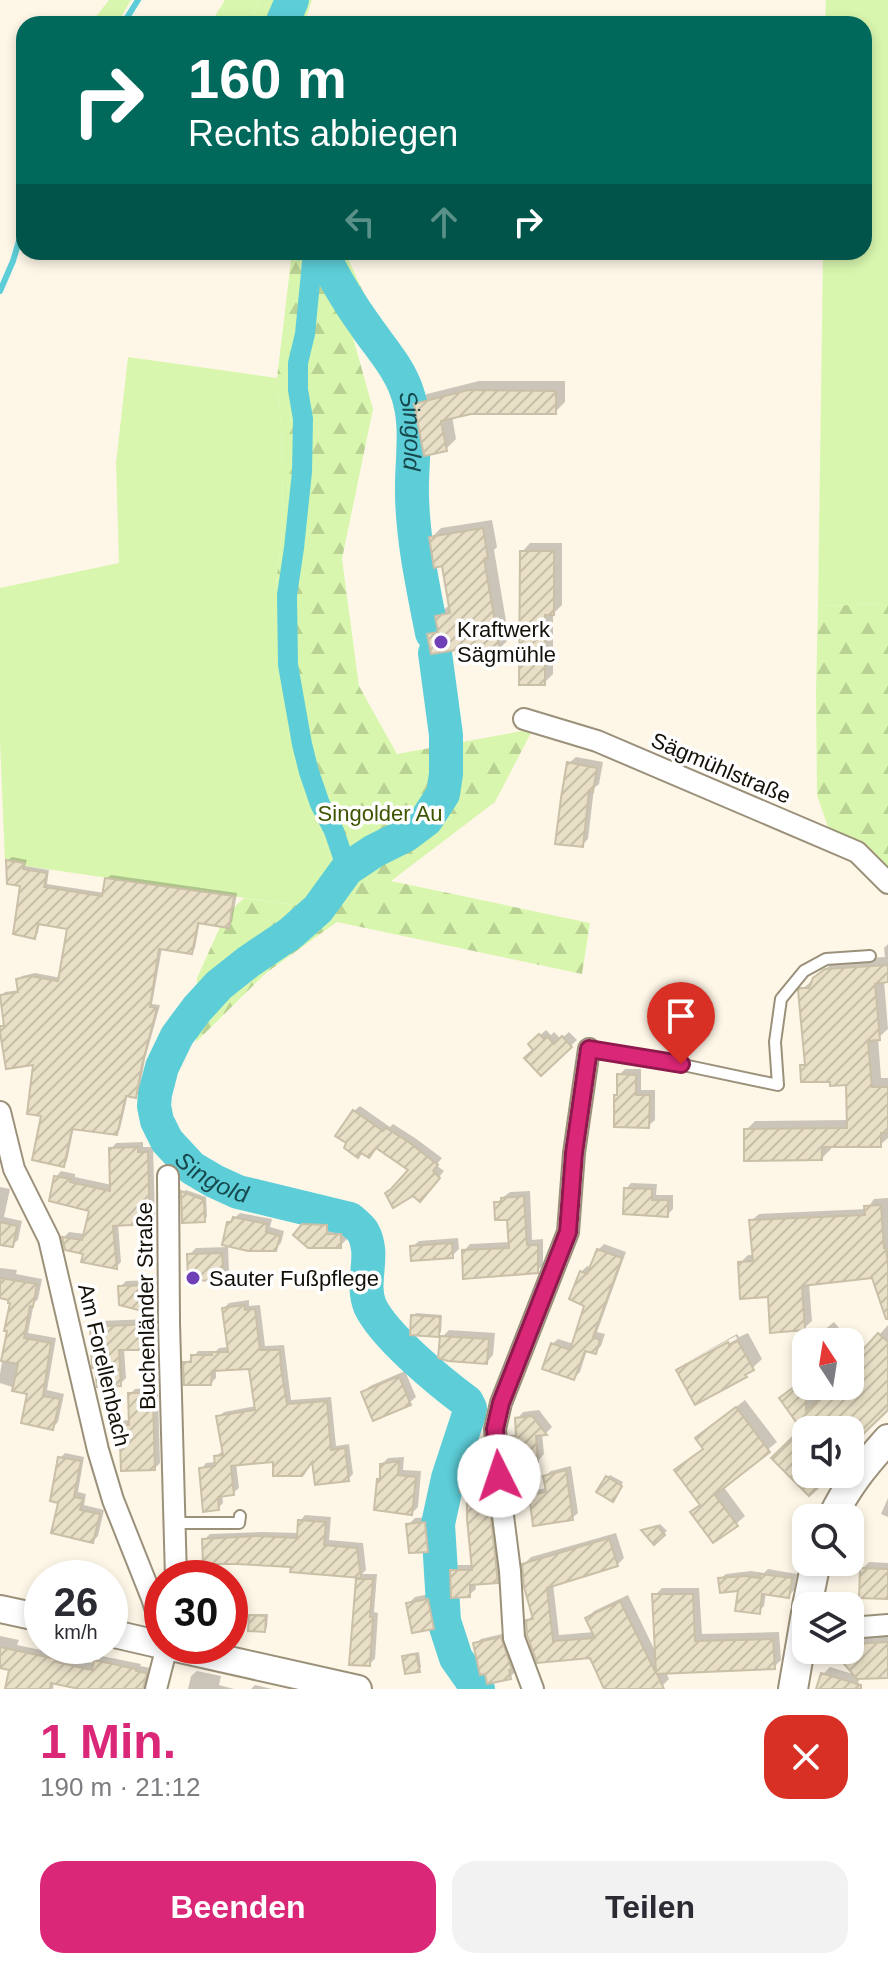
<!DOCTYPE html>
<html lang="de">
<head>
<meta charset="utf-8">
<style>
	body { margin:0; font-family:Arial,sans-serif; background:#f2f2f3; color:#2b2b33; height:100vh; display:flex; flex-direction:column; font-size:30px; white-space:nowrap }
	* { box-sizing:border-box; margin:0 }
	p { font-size:26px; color:#7c7c81 }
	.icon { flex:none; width:44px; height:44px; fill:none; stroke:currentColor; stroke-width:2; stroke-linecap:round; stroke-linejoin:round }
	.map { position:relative; height:1689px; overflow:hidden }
	.panel { display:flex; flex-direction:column; background:#fff; flex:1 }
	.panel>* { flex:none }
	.banner { position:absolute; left:16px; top:16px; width:856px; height:244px; border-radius:24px; box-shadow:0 4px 12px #0003; background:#00695c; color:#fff; overflow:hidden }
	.needle { width:52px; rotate:348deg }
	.tools { position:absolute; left:792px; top:1328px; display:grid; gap:16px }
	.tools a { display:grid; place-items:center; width:72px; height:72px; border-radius:16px; background:#fff; box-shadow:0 4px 12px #0003; font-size:40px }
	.speed { position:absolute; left:24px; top:1560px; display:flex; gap:16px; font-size:40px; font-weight:700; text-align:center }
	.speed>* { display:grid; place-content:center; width:104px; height:104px; border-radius:50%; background:#fff; box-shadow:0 4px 12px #0003; line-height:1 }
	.speed small { font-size:20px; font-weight:400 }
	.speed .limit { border:12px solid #d22; background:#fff; color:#111 }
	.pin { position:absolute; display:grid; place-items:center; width:68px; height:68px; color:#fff; margin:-82px -34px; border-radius:50% 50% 50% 0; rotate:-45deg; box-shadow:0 0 8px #0007 }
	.pin .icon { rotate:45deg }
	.me { position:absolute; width:88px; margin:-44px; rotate:356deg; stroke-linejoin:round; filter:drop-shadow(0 0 6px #0008) }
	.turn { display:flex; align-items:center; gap:28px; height:168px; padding:0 40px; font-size:36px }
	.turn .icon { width:104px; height:104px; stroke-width:2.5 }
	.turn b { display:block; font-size:56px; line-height:68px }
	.lanes { display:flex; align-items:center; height:76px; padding:0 40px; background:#0003; justify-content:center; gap:40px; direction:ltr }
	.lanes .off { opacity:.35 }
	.round { display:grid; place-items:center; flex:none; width:84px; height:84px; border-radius:24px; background:#f2f2f3 }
	.overview { display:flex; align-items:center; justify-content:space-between; height:136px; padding:0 40px }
	h1 { font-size:48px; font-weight:700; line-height:60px; color:#db2777 }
	.cta { display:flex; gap:16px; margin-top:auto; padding:16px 40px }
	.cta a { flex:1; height:92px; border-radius:24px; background:#db2777; color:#fff; font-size:32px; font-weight:700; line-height:92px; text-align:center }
	.cta a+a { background:#f2f2f3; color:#2b2b33 }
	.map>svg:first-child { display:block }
	.grass { fill:#d9f6ae }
	.forest { fill:url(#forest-firs) }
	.shadow { fill:#0003 }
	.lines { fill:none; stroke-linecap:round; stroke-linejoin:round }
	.stream { stroke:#5dced8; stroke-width:6 }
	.canal { stroke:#5dced8; stroke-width:20 }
	.river { stroke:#5dced8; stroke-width:34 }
	.building { fill:url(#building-hatch); stroke:#cabfa7; stroke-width:2 }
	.service-casing { stroke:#9b917a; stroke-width:14 }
	.minor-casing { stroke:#9b917a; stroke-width:24 }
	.tertiary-casing { stroke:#9b917a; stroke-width:30 }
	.secondary-casing { stroke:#9b917a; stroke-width:32 }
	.service { stroke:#fff; stroke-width:10 }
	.minor { stroke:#fff; stroke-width:20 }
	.tertiary { stroke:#fff; stroke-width:26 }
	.secondary { stroke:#fff; stroke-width:28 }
	.route-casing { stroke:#8e194d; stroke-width:20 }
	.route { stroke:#db2777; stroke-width:14 }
	.poi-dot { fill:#6f3fb7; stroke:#fff; stroke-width:3 }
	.labels { text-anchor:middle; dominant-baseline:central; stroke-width:7; stroke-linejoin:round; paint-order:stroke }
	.poi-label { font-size:22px; fill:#151109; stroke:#fff; text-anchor:start }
	.street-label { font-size:22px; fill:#151109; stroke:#fff }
	.park-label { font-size:22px; fill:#3d5500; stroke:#fff }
	.water-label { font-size:24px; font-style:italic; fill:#16494d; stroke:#fff }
</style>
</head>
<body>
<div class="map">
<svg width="888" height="1689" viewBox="0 0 888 1689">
	<defs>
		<pattern id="forest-firs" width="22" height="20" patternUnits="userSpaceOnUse" patternTransform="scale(2)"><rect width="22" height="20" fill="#d9f6ae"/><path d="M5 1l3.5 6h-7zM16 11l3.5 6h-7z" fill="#b9d294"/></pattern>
		<pattern id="building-hatch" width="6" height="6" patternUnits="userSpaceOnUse" patternTransform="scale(2)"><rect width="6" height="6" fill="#e9dfc6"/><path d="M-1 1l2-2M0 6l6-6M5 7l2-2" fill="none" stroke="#c7bea9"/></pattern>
	</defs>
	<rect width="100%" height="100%" fill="#fef7e8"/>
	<g class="grass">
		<polygon points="109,0 131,0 117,24 90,24"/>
		<polygon points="225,0 259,0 250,24 210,24"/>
		<polygon points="826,0 888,0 888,604 818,606 823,252 864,252 864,24 825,24"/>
		<polygon points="128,357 277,378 281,422 283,520 276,585 301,777 338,876 314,908 5,863 0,741 0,588 119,563 116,463"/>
	</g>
	<g class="forest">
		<polygon points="259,0 312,0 304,24 250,24"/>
		<polygon points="292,252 345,252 376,320 352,334 373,409 342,559 359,686 397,754 533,729 495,802 391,881 590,923 582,974 337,922 266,973 196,1042 197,978 225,916 244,898 314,908 338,876 301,777 282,668 276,585 283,520 281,422 277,378"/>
		<polygon points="888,604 888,875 830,833 817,795 816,691 818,606"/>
	</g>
	<g class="shadow">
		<polygon points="479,381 565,381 565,402 555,412 470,412 452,416 456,439 446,449 417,405 427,394"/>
		<polygon points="492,520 497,547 494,550 509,639 499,649 457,647 429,634 439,625 437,616 447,607 450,606 443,564 431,538 441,528"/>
		<polygon points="530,543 562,543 562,605 553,614 553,674 544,683 522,552"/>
		<polygon points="576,757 603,762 599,784 594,788 588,839 582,845 569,763"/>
		<polygon points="12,857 27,860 25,866 49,870 47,884 105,893 107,878 111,875 237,893 232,922 228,926 200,921 195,948 192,952 162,948 152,1004 160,1005 145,1059 139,1092 135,1095 128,1094 120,1129 117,1133 74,1127 67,1161 63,1165 43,1114 35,1062 1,1027 6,1023 1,996 5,992 20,990 18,979 22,976 35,973 61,978 69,927 40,922 38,933 34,937 22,885 8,882 8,860"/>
		<polygon points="888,944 888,980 884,981 888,1029 878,1038 881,1078 888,1078 888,1138 880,1145 831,1145 831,1149 822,1158 746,1130 755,1121 849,1120 848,1083 832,1080 802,1066 807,1062 800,991 836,960 885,957 884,948"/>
		<polygon points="546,1030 551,1035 554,1032 561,1039 569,1032 577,1040 541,1073 535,1049 530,1044"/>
		<polygon points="625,1069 641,1069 641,1090 655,1090 655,1120 648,1126 616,1095 619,1093 619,1075"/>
		<polygon points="360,1106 390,1127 393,1124 415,1138 442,1158 436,1165 444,1171 425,1194 411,1169 354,1111"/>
		<polygon points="143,1142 143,1147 153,1147 155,1216 149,1222 118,1224 121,1262 116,1267 85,1252 67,1248 64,1237 69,1232 85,1234 91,1210 56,1177 61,1171 75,1174 75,1177 112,1185 111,1149 116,1143"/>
		<polygon points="631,1183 657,1184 656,1195 673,1195 673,1209 667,1215 626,1189"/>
		<polygon points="0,1187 10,1189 4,1217 22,1221 18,1240 12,1245 0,1243"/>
		<polygon points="186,1190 206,1197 207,1217 204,1220 183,1192"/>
		<polygon points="530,1191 532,1240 543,1239 543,1265 537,1271 464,1251 470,1244 511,1242 509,1218 496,1203 510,1192"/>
		<polygon points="888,1198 888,1320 873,1276 809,1283 812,1321 804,1328 740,1263 748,1255 754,1255 751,1221 759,1214 867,1209 874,1199"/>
		<polygon points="240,1213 272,1219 270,1227 284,1231 281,1243 275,1249 229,1223"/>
		<polygon points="311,1219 333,1219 333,1228 347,1228 347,1239 340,1246 296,1234"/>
		<polygon points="458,1238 459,1249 452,1256 412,1247 419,1241"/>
		<polygon points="604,1244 626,1252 597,1332 605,1334 601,1346 595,1352 587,1350 580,1372 574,1378 552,1344 558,1339 574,1344 587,1305 581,1272 587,1266 592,1268 598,1250"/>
		<polygon points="228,1247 229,1271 223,1278 189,1255 196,1248"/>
		<polygon points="0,1268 17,1270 16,1274 42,1279 38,1299 34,1303 28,1333 56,1338 47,1390 64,1394 58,1422 52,1428 30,1393 0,1383 0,1374 12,1302 10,1299 0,1296"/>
		<polygon points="156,1280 156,1296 146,1310 120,1287 126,1281"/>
		<polygon points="249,1300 249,1306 260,1305 265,1346 284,1345 291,1400 331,1397 336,1446 349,1444 353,1474 348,1479 313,1459 275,1459 236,1463 239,1488 233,1493 222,1494 223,1503 218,1508 201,1469 206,1463 216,1462 216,1457 221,1452 224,1452 218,1417 224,1412 256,1406 251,1367 216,1369 216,1378 211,1383 185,1363 193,1358 198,1351 216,1351 219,1348 229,1347 224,1308 229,1303"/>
		<polygon points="416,1313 442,1315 441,1332 438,1335 413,1316"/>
		<polygon points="152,1319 152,1327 157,1327 157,1342 151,1348 124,1348 126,1378 120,1384 92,1327 98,1321"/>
		<polygon points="834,1322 855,1347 858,1345 864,1352 888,1325 888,1407 850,1444 850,1430 806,1430 806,1474 828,1475 809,1493 774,1458 804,1429 806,1379 806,1386 850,1386 850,1342 809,1342"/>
		<polygon points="449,1330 495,1333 493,1355 487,1362 442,1337"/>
		<polygon points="748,1333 762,1359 745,1375 695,1402 678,1371 686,1363 686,1367 737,1339 736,1336 687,1362 737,1334 739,1337"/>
		<polygon points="405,1371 416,1397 409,1403 363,1392 370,1386"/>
		<polygon points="149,1388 149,1394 158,1394 160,1463 155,1468 122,1442 116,1426 121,1421 130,1420 130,1394 135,1389"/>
		<polygon points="745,1400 777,1442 723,1486 745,1516 736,1524 693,1512 702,1503 677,1470 704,1448 697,1438"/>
		<polygon points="539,1410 552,1427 546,1433 542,1433 544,1454 538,1461 512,1437 518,1431 517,1419 523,1412"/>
		<polygon points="65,1453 84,1457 78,1492 86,1494 84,1505 104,1510 98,1536 93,1541 60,1501 60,1458"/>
		<polygon points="404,1457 403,1470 421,1471 418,1507 412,1513 379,1480 382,1476 382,1464 388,1458"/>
		<polygon points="475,1457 490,1457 503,1575 497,1581 475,1583 476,1589 469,1595 452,1571 458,1565 473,1565 469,1490 461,1469"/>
		<polygon points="571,1466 578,1513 572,1518 531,1496 536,1490 547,1488 545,1476 551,1471"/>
		<polygon points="610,1475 623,1482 615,1497 607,1477"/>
		<polygon points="888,1498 888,1517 881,1514"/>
		<polygon points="305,1515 331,1517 329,1540 363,1543 366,1570 362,1574 377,1574 374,1612 378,1613 375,1659 369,1664 358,1580 362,1576 293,1570 293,1565 204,1540 210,1534 263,1532 299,1533 300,1521"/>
		<polygon points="431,1517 433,1543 427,1550 408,1525 415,1518"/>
		<polygon points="660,1524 667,1531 654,1542 644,1530"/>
		<polygon points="616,1533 624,1558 617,1565 553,1584 559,1635 594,1632 587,1618 594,1611 628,1595 657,1655 655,1595 662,1588 699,1588 702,1634 779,1632 781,1660 774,1667 666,1672 669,1679 662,1686 650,1689 606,1689 591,1655 539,1661 528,1620 534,1614 524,1564 531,1557"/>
		<polygon points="869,1562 888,1563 888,1597 862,1569"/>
		<polygon points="768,1569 797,1574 794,1590 789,1596 766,1592 764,1606 759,1611 740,1589 720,1579 726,1574 751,1571 764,1573"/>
		<polygon points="434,1593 440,1621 433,1628 408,1604 415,1597"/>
		<polygon points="254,1614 268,1614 267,1628 264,1630 251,1616"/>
		<polygon points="506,1633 516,1671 510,1677 475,1644 481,1639"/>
		<polygon points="850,1635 888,1635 888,1676 860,1677 856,1689 819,1689 823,1674 830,1667 856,1675 835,1650 850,1650"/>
		<polygon points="0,1636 19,1640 17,1645 60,1654 60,1656 96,1664 102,1656 141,1664 140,1666 151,1668 148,1689 82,1689 54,1681 53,1689 7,1689 11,1668 0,1666"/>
		<polygon points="419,1652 421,1667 419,1670 405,1657 407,1654"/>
		<polygon points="197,1671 221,1676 219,1685 234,1689 188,1689 191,1676"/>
		<polygon points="255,1685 272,1689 251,1689"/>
	</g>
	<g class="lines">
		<g class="stream">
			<polyline points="123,24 138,0"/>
			<polyline points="0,291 13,261 24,224"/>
		</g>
		<polyline class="canal" points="313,252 305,334 298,363 298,390 303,419 302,472 294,548 287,595 288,665 302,744 309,772 320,804 334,831 347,869"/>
		<g class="river">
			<polyline points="282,24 292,0"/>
			<path id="s1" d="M321,252c13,25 27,50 44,73 14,21 34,42 42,67 12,33 4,69 5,103 1,47 11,92 20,138"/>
			<path id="s2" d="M435,653l11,82v39l-3,20 -17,26 -20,15 -32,16 -27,18 -29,40 -27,24 -43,29 -29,23 -22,24 -20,27 -15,31 -7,27 -1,12 3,15 10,20 25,27 22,13 24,11 112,27c4,4 11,9 13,13 13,23 -3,50 7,74 14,30 70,76 97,96l3,6 -1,6 -21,64 -10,46 6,97 12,37 22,31"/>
		</g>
	</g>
	<g class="building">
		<polygon points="468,390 556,391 556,414 471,414 441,421 447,451 424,456 414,404"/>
		<polygon points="483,528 488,558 484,559 500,651 457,658 456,650 431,654 427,634 438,632 435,616 450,613 442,566 434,568 429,537"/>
		<polygon points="520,551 554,551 554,615 545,615 545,685 519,685"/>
		<polygon points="567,762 597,768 593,792 589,791 583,847 555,844 561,798"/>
		<polygon points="6,860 24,863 23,869 47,873 44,887 102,896 105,878 234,896 229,928 198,923 192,954 159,949 150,1007 157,1008 142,1065 136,1098 126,1096 117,1135 72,1129 64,1167 32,1160 41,1116 27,1114 33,1065 6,1069 0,1032 0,1026 4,1026 0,995 18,992 16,979 30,976 58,981 67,929 38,924 35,939 13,934 20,886 7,884"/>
		<polygon points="888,965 888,982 875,984 880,1040 868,1041 872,1087 888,1087 888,1133 881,1133 881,1147 822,1147 822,1160 744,1161 744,1129 847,1128 846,1085 830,1086 830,1082 801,1082 800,1065 805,1065 798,990 800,988 809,988 813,978 825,969"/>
		<polygon points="539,1034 544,1039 547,1036 554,1044 562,1036 572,1047 541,1076 524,1058 533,1050 528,1044"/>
		<polygon points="617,1074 636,1075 636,1095 650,1095 649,1128 614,1127 614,1095 617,1095"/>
		<polygon points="353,1110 383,1131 386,1128 410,1143 438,1165 433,1171 440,1178 420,1202 413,1196 393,1208 385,1193 391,1189 408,1170 376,1148 369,1158 361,1153 358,1158 344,1148 346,1143 335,1136"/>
		<polygon points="138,1147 138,1152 148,1152 150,1224 113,1226 117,1269 81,1262 83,1254 65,1250 62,1237 82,1240 89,1211 49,1201 54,1176 71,1179 70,1182 110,1191 109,1148"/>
		<polygon points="624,1188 652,1189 652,1200 668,1200 668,1217 623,1214"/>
		<polygon points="181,1191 204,1200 205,1222 182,1223"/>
		<polygon points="524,1196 527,1245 538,1245 538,1273 463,1279 462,1250 509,1248 507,1220 495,1220 494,1202 501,1202 501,1198"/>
		<polygon points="881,1205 884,1248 886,1248 888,1264 888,1319 886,1319 872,1278 802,1286 805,1330 770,1333 768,1297 740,1299 738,1262 753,1261 749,1220 865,1215 864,1206"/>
		<polygon points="233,1217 267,1224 266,1232 280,1236 276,1251 248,1251 222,1245 227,1222 231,1222"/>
		<polygon points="0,1222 17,1226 13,1247 0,1245"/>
		<polygon points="302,1224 327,1225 327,1234 341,1234 341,1248 308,1248 293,1235"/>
		<polygon points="452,1243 453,1258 411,1261 410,1246"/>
		<polygon points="597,1249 622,1258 593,1337 600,1340 596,1354 585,1351 574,1380 542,1369 551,1343 570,1350 584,1306 569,1299 580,1271 587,1274"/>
		<polygon points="222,1253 224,1280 188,1281 187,1254"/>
		<polygon points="0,1278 37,1284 33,1307 30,1306 24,1338 51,1343 43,1396 60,1399 53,1430 21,1423 27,1394 12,1391 18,1364 1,1361 7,1331 4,1331 10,1303 8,1303 8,1300 0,1298"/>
		<polygon points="151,1285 152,1304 146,1304 146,1312 119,1305 118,1286"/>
		<polygon points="244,1305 245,1310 255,1309 260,1350 280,1350 281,1368 287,1404 327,1401 331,1450 345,1448 349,1481 315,1485 312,1462 302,1476 273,1476 273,1462 231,1466 234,1495 218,1497 219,1510 203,1512 199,1468 215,1466 214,1456 223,1455 216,1416 255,1410 249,1369 212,1371 211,1385 184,1385 183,1362 191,1362 191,1355 212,1355 211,1352 228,1352 222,1308"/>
		<polygon points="411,1315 440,1317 439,1337 410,1335"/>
		<polygon points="147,1324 147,1332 152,1332 152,1350 119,1350 121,1386 97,1387 95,1368 92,1368 92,1365 90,1327"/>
		<polygon points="878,1333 888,1342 888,1410 861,1436 855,1430 806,1430 806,1474 812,1474 822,1484 809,1496 771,1458 801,1429 779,1398 806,1378 806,1411 832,1386 850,1386 850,1364"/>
		<polygon points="440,1336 489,1339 487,1364 448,1361 438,1358"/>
		<polygon points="738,1341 754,1370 745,1375 747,1377 695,1405 676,1370 728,1342 729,1345"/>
		<polygon points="399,1376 411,1405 373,1421 361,1392"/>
		<polygon points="128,1393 144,1393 144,1398 153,1398 155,1470 121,1471 120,1444 114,1445 114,1425 129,1425"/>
		<polygon points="736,1407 770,1452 715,1495 738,1526 713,1543 690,1512 700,1505 674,1470 703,1449 695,1438"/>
		<polygon points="532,1416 547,1435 536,1436 538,1462 513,1465 510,1436 516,1436 515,1418"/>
		<polygon points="58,1457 81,1461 74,1497 83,1499 80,1510 100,1514 93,1543 51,1533 58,1503 50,1501"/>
		<polygon points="399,1461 398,1475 416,1477 412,1515 374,1510 377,1479 380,1479 380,1464"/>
		<polygon points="466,1462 485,1462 498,1583 470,1585 470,1597 451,1598 450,1570 472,1570 467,1519 467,1492 460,1492 459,1469 467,1469"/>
		<polygon points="566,1470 573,1520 533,1526 529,1495 546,1492 543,1476"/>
		<polygon points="606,1476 622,1486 613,1502 596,1492"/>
		<polygon points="298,1520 326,1522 324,1545 357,1548 361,1578 290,1572 291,1567 236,1564 203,1564 202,1539 256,1536 297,1538"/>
		<polygon points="425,1522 428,1552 409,1553 406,1524"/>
		<polygon points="657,1526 665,1535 654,1545 641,1530"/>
		<polygon points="609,1538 618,1566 547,1588 553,1641 595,1638 585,1618 620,1601 656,1673 652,1594 693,1594 695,1641 773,1639 775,1669 657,1674 664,1689 604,1689 590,1658 537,1663 527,1635 526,1620 533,1619 524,1587 522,1564"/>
		<polygon points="860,1568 888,1569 888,1599 859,1598"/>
		<polygon points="760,1574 792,1578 789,1598 762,1594 760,1614 735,1611 738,1591 720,1593 718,1578 745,1576 760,1578"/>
		<polygon points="356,1579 373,1579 370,1617 373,1617 370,1666 349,1665"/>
		<polygon points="428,1599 434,1629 412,1633 406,1603"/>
		<polygon points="249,1615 266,1616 265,1632 248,1631"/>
		<polygon points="501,1637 512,1669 509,1670 511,1679 487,1684 485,1674 480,1675 473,1643"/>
		<polygon points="888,1642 888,1678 857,1679 832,1650 850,1650 850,1644"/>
		<polygon points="0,1647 56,1659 56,1662 92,1670 94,1660 136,1669 136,1671 147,1673 143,1689 79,1689 51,1683 50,1689 5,1689 9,1670 0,1668"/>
		<polygon points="416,1654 420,1672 405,1674 402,1656"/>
		<polygon points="821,1673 861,1685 861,1689 816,1689"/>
	</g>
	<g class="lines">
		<g class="service-casing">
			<g id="service">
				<polyline points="589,1049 636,1055 778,1085 775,1042 781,999 804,971 826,959 870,956"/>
				<polyline points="175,1523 239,1523 240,1516"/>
			</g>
		</g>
		<g class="minor-casing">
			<g id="minor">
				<polyline points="524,719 597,741 857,852 888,883"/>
				<polyline points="0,1112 14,1169 49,1239 98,1450 113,1500 152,1598 162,1630"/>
				<polyline points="168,1176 169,1323 176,1578"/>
				<polyline points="850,1628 888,1625"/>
				<polyline points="156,1689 167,1646"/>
				<polyline points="533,1689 514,1638 510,1571 501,1500 495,1429 501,1403 568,1232 574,1153 589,1049"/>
			</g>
		</g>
		<g class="tertiary-casing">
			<g id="tertiary">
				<polyline points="0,1609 42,1618"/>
				<polyline points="110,1633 162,1645"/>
				<polyline points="167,1646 358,1689"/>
			</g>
		</g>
		<g class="secondary-casing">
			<g id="secondary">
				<path d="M832,1518c15,-32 33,-53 56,-79"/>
				<polyline points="807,1606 816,1562"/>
				<polyline points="793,1689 806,1613"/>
			</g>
		</g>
		<use href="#service" class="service"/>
		<use href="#minor" class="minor"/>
		<use href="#tertiary" class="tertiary"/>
		<use href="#secondary" class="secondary"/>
	</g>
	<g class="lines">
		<g class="route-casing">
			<polyline id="route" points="499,1476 495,1429 501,1403 568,1232 574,1153 589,1049 681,1064"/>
		</g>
		<use href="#route" class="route"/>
	</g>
	<g class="poi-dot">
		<circle cx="441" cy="642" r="8"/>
		<circle cx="193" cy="1278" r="8"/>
	</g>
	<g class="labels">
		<g class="poi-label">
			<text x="457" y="629">Kraftwerk<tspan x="457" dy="25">Sägmühle</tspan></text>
			<text x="209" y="1278">Sauter Fußpflege</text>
		</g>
		<g class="street-label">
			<text transform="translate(721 768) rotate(23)">Sägmühlstraße</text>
			<text transform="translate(146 1306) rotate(-91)">Buchenländer Straße</text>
			<text transform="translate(104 1365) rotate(77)">Am Forellenbach</text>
		</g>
		<g class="park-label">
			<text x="380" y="813">Singolder Au</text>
		</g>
		<g class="water-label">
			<text stroke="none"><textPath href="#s1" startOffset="204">Singold</textPath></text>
			<text stroke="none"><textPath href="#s2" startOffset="678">Singold</textPath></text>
		</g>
	</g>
</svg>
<div class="tools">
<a><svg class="needle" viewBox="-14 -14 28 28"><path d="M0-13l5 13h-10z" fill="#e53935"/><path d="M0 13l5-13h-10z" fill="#7c7c81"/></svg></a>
<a><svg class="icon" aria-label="sound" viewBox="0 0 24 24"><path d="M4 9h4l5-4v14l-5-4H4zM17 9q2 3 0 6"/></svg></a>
<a><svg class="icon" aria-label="search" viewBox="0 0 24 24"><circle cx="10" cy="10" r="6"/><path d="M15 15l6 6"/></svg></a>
<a><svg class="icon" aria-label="layers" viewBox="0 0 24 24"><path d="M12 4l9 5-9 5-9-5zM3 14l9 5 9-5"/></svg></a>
</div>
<div class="speed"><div>26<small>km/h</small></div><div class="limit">30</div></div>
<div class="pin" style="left:681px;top:1064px;background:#d93025"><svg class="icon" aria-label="arrive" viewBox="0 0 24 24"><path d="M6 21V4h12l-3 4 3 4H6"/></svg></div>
<svg class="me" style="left:499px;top:1476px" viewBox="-20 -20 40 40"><circle r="19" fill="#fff"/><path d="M0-13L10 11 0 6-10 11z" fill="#db2777"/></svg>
<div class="banner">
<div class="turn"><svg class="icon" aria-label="right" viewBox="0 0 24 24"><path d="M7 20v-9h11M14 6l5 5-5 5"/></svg><div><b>160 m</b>Rechts abbiegen</div></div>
<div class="lanes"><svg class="icon off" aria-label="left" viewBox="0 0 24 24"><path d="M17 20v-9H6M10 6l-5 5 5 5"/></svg><svg class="icon off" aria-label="ahead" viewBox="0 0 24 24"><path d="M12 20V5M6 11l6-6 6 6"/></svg><svg class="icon" aria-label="right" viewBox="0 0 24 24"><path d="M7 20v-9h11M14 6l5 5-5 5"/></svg></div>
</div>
</div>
<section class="panel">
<div class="overview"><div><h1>1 Min.</h1><p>190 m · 21:12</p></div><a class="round" style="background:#d93025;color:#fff"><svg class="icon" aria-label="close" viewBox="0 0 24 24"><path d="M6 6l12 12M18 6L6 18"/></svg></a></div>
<div class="cta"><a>Beenden</a><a>Teilen</a></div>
</section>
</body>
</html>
